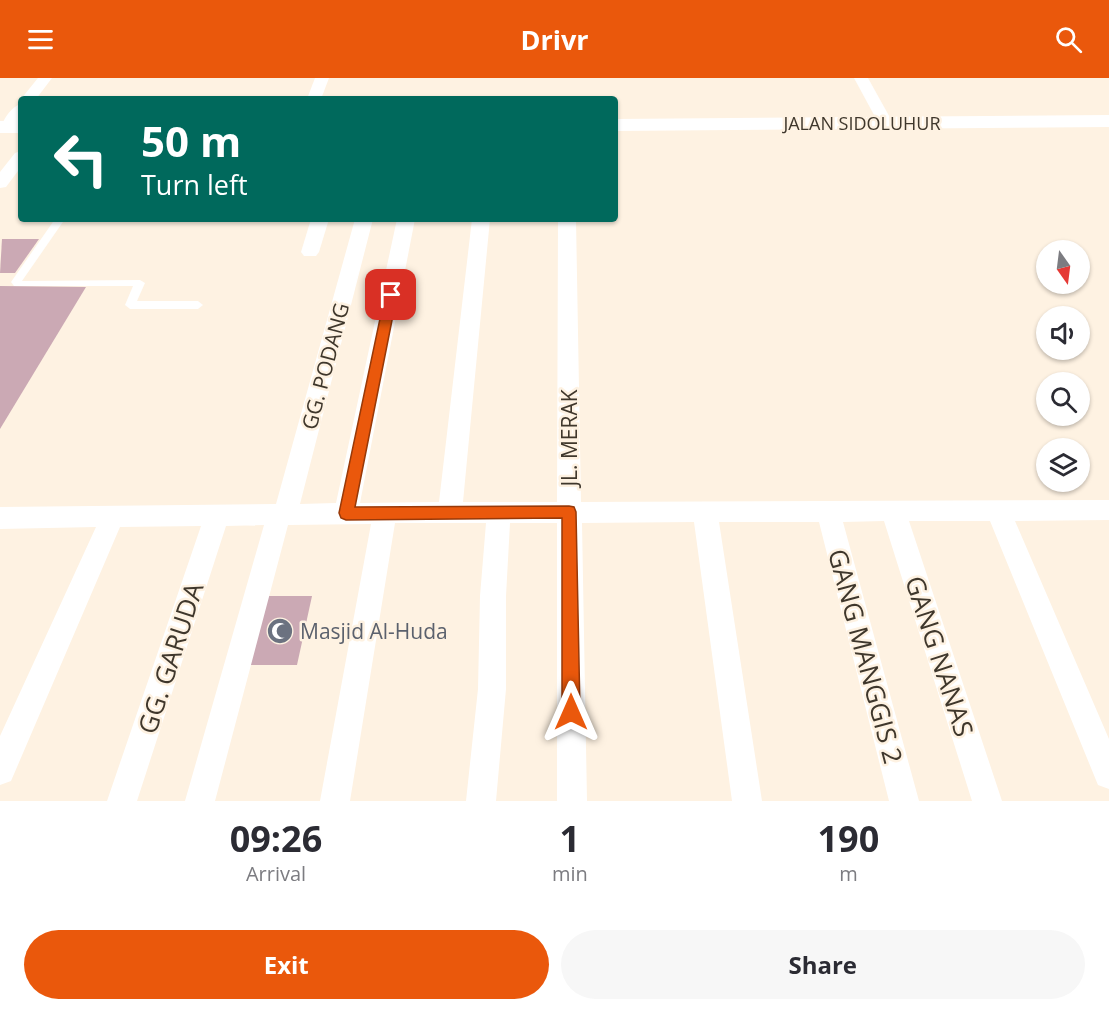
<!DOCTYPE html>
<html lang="en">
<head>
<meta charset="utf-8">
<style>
	body { margin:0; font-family:"Open Sans",sans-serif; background:#f7f7f7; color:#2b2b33; height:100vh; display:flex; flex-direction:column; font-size:22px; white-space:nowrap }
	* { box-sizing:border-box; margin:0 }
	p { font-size:20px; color:#7c7c81 }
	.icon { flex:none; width:33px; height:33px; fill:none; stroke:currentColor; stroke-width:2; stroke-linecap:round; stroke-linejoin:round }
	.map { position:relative; height:723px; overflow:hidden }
	.side { display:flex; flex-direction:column; background:#fff; flex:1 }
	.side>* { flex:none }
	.top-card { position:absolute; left:18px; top:18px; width:600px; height:126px; border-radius:6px; box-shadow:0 2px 4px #0004; background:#00695c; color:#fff; overflow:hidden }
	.needle { width:39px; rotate:166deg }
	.controls { position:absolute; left:1036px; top:162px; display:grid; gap:12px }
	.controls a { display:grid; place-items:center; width:54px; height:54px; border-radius:50%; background:#fff; box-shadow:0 2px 4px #0004; font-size:30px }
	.pin { position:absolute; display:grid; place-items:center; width:51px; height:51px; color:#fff; margin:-26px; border-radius:12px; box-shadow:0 3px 9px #0006 }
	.me { position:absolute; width:66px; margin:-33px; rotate:0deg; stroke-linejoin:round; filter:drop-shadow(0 0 4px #0008) }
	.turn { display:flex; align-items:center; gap:21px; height:126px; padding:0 24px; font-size:27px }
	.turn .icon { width:78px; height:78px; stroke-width:2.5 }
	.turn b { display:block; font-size:42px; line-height:51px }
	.eta { display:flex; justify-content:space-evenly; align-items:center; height:102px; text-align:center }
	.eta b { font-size:36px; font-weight:700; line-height:42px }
	.cta { display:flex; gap:12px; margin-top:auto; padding:12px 24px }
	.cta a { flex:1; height:69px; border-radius:36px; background:#ea580c; color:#fff; font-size:24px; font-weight:700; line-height:69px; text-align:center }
	.cta a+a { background:#f7f7f7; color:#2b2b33 }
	header { display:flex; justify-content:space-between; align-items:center; height:78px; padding:0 24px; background:#ea580c; color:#fff; font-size:27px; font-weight:700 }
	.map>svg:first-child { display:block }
	.building { fill:#cba9b4 }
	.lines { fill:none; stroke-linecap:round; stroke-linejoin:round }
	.lane { fill:#fff; fill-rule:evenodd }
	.street { fill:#fff; fill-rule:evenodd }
	.secondary { fill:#fff; fill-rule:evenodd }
	.route { fill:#ea580c; stroke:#983908; stroke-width:1.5 }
	.labels { text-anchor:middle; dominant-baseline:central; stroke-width:5; stroke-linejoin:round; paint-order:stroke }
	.far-street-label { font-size:18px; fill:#3f372c; stroke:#fef2e2 }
	.street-label { font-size:21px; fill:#3f372c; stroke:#fef2e2 }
	.worship-label { font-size:21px; fill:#5b616d; stroke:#fef2e2; text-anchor:start }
	.near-street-label { font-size:26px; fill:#3f372c; stroke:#fef2e2 }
</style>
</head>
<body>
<header><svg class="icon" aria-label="menu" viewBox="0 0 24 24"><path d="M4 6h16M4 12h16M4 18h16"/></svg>Drivr<svg class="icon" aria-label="search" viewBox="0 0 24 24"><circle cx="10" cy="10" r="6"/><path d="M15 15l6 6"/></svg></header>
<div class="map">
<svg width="1109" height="723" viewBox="0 0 1109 723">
	<rect width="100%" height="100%" fill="#fef2e2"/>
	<g class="building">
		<polygon points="2,161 39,161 15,195 0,195"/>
		<polygon points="0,208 86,209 0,351"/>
		<polygon points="264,518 312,518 297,587 247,587"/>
	</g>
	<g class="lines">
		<polygon class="lane" points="55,141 65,141 22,203 140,202 145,205 137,223 198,223 203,227 198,231 130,231 125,227 133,208 14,208 11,204"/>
		<g class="street">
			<polygon points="38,0 52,0 36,21 21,21"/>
			<polygon points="315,0 329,0 321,21 307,21"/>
			<polygon points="854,0 868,0 893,45 890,48 880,48"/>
			<path d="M21,26v14l-9,12h-10c-2,-8 10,-24 19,-26z"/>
			<polygon points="21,73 21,89 6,109 0,110 0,94 15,75"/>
			<polygon points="311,141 329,141 319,174 316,178 304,178 301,174"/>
			<polygon points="355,141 373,141 300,426 336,425 397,141 415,141 360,425 439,424 472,141 490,141 463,424 557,424 558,141 576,141 581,424 1109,422 1109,442 1015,443 1109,661 1109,711 1098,707 990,443 909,443 1002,723 972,723 884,443 843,444 919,723 889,723 819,444 719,444 762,723 732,723 694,444 582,445 587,723 557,723 557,445 510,445 506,518 506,611 496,723 466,723 478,611 480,518 486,445 395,445 350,723 320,723 371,446 288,447 215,723 185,723 264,447 226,448 137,723 107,723 201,448 120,449 11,703 0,707 0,658 96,449 0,451 0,429 276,426"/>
		</g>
		<g class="secondary">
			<polygon points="1109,37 1109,49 615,53 615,41"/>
			<rect x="0" y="43" width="21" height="12"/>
		</g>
	</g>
	<polygon class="route" points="391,213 397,217 355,429 569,428 574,429 576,434 580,634 577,640 571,643 565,640 562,634 562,440 346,442 341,440 339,435 385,217"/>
	<defs>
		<g id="mosque-disc" transform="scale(1.35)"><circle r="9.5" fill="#6b7280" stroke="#fef2e2"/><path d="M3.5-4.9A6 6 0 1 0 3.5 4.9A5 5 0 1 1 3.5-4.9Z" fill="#fff"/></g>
	</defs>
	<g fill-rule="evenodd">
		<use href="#mosque-disc" x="280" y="553"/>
	</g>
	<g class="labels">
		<g class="far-street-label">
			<text x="862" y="45">JALAN SIDOLUHUR</text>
		</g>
		<g class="street-label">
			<text transform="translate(325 288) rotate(-75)">GG. PODANG</text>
			<text transform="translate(569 360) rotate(-90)">JL. MERAK</text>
		</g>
		<g class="worship-label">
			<text x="300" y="553">Masjid Al-Huda</text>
		</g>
		<g class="near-street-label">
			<text transform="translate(866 578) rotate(75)">GANG MANGGIS 2</text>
			<text transform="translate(940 578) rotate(72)">GANG NANAS</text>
			<text transform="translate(170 580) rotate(-72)">GG. GARUDA</text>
		</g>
	</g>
</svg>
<div class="controls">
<a><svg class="needle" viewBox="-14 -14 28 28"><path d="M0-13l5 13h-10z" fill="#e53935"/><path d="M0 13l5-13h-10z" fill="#7c7c81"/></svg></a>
<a><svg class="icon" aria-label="sound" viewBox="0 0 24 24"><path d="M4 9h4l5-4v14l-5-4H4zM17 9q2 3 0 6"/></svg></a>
<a><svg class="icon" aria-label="search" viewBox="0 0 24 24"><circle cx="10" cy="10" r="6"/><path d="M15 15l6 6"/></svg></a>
<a><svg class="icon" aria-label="layers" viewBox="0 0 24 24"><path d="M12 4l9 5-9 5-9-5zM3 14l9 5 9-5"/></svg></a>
</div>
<div class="pin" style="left:391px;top:217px;background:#d93025"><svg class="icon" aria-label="arrive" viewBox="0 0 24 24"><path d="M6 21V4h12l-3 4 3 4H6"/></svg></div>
<svg class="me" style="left:571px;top:634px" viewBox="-20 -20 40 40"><path d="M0-17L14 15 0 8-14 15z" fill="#ea580c" stroke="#fff" stroke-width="4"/></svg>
<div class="top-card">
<div class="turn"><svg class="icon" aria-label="left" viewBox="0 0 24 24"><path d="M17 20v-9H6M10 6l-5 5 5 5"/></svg><div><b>50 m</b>Turn left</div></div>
</div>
</div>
<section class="side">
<div class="eta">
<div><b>09:26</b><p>Arrival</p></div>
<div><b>1</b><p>min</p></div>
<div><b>190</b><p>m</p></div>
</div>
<div class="cta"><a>Exit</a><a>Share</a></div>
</section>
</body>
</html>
